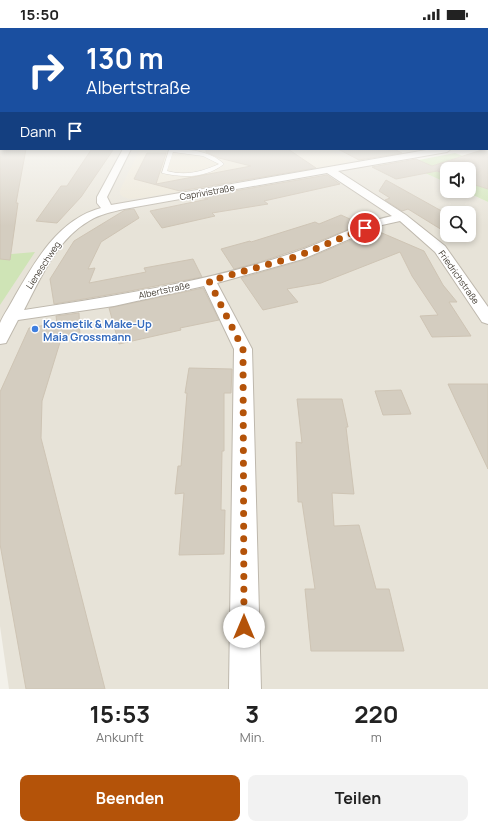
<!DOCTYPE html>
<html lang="de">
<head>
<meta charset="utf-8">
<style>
	body { margin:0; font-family:Manrope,sans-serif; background:#f2f2f2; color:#222; height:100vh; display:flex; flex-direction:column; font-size:15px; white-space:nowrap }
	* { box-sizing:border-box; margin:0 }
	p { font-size:13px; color:#767676 }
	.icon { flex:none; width:22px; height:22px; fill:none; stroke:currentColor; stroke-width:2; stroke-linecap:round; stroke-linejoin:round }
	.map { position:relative; height:661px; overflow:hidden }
	.panel { display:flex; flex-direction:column; background:#fff; flex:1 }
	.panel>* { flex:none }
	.hud { position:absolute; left:0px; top:0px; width:488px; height:122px; box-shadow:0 2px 6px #0003; background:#1a4fa0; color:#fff; overflow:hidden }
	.tools { position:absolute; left:440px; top:134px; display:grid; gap:8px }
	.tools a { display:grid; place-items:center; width:36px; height:36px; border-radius:8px; background:#fff; box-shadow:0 2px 6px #0003; font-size:20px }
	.pin { position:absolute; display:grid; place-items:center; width:34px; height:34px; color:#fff; margin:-17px; border:2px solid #fff; border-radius:50%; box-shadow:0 1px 4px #0007 }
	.me { position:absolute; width:44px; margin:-22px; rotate:0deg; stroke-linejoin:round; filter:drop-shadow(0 0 3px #0008) }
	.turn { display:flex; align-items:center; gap:14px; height:84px; padding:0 20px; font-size:18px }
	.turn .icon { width:52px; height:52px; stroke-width:2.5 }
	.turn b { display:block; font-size:28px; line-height:34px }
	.then { display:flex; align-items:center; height:38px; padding:0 20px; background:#0003; gap:8px; font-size:15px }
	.eta { display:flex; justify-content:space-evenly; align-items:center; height:68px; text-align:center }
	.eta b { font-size:24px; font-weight:700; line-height:28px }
	.action { display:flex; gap:8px; margin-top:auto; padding:8px 20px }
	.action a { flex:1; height:46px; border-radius:8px; background:#b45309; color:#fff; font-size:16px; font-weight:700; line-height:46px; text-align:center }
	.action a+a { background:#f2f2f2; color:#222 }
	.status { display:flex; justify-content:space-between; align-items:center; height:28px; padding:0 20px; background:#fff; direction:ltr }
	.status svg { height:11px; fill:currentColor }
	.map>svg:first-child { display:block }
	.residential { fill:#e7e3d8; fill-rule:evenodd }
	.education { fill:#ebe5d5 }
	.green { fill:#cfe4b6 }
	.building { fill:#d4cdc0; stroke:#cec4b4 }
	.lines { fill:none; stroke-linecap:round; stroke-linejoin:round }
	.service-casing { stroke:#beb8ad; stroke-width:1 }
	.minor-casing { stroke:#beb8ad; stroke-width:2 }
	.service { fill:#fff; fill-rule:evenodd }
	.minor { fill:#fff; fill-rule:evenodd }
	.route { stroke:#b45309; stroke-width:7; stroke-dasharray:0 12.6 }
	.shop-dot { fill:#3f7fe0; stroke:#fff; stroke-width:1.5 }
	.labels { text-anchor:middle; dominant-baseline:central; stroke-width:3; stroke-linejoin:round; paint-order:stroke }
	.far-street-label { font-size:9px; fill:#474138; stroke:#fff }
	.shop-label { font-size:11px; font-weight:bold; fill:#366cbe; stroke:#fff; text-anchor:start }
</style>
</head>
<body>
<div class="status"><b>15:50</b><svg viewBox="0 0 49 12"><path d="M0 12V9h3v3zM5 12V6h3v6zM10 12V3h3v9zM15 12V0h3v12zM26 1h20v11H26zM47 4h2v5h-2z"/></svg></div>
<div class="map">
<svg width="488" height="661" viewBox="0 0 488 661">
	<rect width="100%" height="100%" fill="#f3f1ea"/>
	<path class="residential" d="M0,106l1,15h434l-45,8 57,26v8h17l24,11v487h-479l-9,-63zM447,185h22v22h-22z"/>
	<polygon class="education" points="140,121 328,121 351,134 141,170 130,171 123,169 120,166 120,162"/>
	<g class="green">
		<polygon points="455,125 463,128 427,140 447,147 447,155 403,135"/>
		<polygon points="469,155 488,161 488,174 464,163 469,163"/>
		<polygon points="35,224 0,277 0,227"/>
	</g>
	<g class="building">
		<polygon points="488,120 488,161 469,155 469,141 447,141 447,147 437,143 396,151 372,139 416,131 432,138"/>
		<polygon points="0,121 26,121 16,175 18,175 10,232 0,231"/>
		<polygon points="206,121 288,121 316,140 180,163 134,151 147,125 166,125 156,156 251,138 219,130 206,124"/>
		<polygon points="338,121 394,121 402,125 359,132"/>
		<polygon points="91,122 113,122 81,169 57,195 36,193 61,158 67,158"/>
		<polygon points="327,147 340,156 264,173 268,176 212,185 215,188 162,200 150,183 208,171 200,169"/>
		<polygon points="386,152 447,186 447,205 408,181 402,183 385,172 390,170 379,163"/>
		<polygon points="134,181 139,190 101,214 88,241 95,240 89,255 146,244 144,240 193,231 202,249 125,264 54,276 50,251 74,213 125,182"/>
		<polygon points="341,187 361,196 305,219 260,234 234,241 221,221 250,213 251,214 315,194 319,196"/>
		<polygon points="375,202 424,223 443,257 457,274 449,274 471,308 432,309 420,288 438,287 412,248 400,224 321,255 287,261 298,274 263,282 241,250 304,232"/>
		<polygon points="203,260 219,292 180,300 181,302 119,316 109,280"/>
		<polygon points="79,285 80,308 61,311 42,373 41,410 105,661 26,661 0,516 0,364 29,300 57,295 56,288"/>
		<polygon points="189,340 232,341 231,365 224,365 224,423 222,423 221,482 225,482 224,526 179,527 184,465 175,466 178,438 181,438 187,365 185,365"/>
		<polygon points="448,356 488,356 488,441 461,384"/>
		<polygon points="401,362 411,386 383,387 375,363"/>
		<polygon points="297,371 342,371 348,399 346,399 354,466 332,465 334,498 359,497 376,561 389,561 404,623 311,623 305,561 315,561 302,474 298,474 296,414 302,415"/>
	</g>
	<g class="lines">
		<g class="service-casing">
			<path id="service" d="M169,122c18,-2 42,1 55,14 -18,14 -40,14 -62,9zM173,124l30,4 16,8c-18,8 -33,12 -52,7z"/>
		</g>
		<g class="minor-casing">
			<g id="minor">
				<rect x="487" y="111" width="1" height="6"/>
				<path d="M123,121h8l-24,48 4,8 321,-56h19l-4,3 -109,19 68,44 39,31 43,61v17l-6,-2 -47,-70 -35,-31 -18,4 -79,34 -86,24 35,66 9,340h-32l5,-340 -30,-63 -90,20 -96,14 -12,23 -6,1c0,-6 0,-15 0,-21 4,-9 11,-19 15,-27 20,-35 44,-77 86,-88l-4,-5v-6zM327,145l65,43c-35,7 -65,26 -99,37 -87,29 -179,43 -269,57 16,-31 33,-71 65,-89 11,-7 23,-9 35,-12z"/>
			</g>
		</g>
		<use href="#service" class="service"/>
		<use href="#minor" class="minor"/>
	</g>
	<linearGradient id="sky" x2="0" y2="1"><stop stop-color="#90bfe9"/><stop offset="0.54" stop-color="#faf9f6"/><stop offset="1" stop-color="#faf9f6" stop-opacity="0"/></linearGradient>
	<rect width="488" height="198" fill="url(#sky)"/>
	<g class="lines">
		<polyline class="route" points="244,599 243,321 209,253 298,228 365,200"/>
	</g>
	<circle class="shop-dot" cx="35" cy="301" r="4"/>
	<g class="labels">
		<g class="far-street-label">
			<text transform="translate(207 164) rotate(-10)">Caprivistraße</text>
			<text transform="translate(43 237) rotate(-57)">Lieneschweg</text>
			<text transform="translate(459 249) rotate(55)">Friedrichstraße</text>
			<text transform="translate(164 262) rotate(-12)">Albertstraße</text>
		</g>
		<g class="shop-label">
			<text x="43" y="295">Kosmetik &amp; Make-Up<tspan x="43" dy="13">Maia Grossmann</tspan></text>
		</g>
	</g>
</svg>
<div class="tools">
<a><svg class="icon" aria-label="sound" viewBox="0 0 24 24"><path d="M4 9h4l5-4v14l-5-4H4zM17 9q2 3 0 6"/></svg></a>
<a><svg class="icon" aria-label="search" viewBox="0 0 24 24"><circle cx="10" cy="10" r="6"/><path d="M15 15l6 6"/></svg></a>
</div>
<div class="pin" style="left:365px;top:200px;background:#d93025"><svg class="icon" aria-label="arrive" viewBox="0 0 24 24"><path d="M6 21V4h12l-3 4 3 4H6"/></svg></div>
<svg class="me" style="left:244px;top:599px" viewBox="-20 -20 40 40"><circle r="19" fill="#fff"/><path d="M0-13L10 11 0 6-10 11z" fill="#b45309"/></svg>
<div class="hud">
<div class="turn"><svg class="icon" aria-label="right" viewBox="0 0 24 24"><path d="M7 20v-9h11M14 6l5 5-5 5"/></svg><div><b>130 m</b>Albertstraße</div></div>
<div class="then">Dann<svg class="icon" aria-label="arrive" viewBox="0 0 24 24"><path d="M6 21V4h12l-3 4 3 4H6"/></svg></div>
</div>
</div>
<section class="panel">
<div class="eta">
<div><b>15:53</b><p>Ankunft</p></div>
<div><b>3</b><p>Min.</p></div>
<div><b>220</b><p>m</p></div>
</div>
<div class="action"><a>Beenden</a><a>Teilen</a></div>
</section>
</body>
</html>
